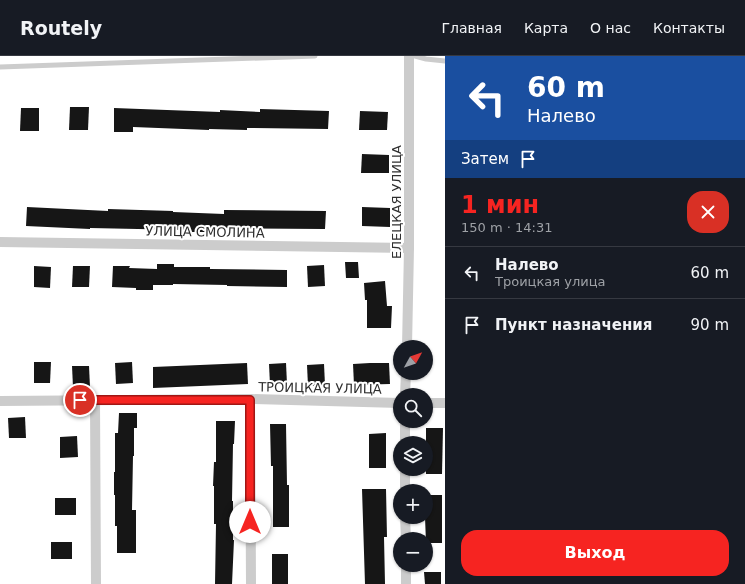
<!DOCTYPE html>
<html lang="ru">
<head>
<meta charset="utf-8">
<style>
	body { margin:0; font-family:"DejaVu Sans",sans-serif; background:#242831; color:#f1f3f6; height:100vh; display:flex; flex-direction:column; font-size:15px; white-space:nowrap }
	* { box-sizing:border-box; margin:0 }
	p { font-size:13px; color:#9ea1a6 }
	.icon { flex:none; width:22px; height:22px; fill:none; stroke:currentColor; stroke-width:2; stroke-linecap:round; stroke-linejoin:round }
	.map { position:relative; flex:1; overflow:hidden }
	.side { display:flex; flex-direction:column; background:#171b24; width:300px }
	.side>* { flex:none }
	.guide { background:#1a4fa0; color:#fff; overflow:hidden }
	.needle { width:26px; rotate:50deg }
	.fabs { position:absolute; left:393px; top:284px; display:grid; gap:8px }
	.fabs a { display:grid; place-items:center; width:40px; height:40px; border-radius:50%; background:#171b24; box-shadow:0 1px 3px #0004; font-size:20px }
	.pin { position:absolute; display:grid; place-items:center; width:34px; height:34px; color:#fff; margin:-17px; border:2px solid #fff; border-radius:50%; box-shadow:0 1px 4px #0007 }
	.me { position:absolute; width:44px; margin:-22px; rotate:0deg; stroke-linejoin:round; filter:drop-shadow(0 0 3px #0008) }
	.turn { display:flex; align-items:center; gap:14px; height:84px; padding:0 16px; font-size:18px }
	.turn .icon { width:52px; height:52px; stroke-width:2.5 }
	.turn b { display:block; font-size:28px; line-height:34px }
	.then { display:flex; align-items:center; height:38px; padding:0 16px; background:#0003; gap:8px; font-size:15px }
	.round { display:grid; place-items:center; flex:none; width:42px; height:42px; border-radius:16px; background:#242831 }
	.overview { display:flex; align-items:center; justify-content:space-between; height:68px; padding:0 16px }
	h1 { font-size:24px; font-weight:800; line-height:30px; color:#f62421 }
	.action { display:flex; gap:8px; margin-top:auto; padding:8px 16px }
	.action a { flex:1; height:46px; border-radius:16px; background:#f62421; color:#fff; font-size:16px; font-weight:800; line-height:46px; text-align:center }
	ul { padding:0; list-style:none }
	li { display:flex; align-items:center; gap:12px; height:52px; padding:0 16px; border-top:1px solid #363941 }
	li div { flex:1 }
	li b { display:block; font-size:15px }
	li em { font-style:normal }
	header { display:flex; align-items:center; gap:24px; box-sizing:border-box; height:56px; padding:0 20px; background:#171b24; border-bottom:1px solid #363941 }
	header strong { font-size:19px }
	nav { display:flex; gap:22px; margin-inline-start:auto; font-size:14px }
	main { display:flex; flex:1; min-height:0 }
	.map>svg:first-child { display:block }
	.building { fill:#161616 }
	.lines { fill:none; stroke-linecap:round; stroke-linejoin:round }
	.lane { stroke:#ccc; stroke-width:5 }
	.street { stroke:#ccc; stroke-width:10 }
	.route-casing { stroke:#a01715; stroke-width:10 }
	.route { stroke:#f62421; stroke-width:7 }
	.labels { text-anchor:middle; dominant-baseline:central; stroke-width:4; stroke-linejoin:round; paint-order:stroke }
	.street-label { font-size:13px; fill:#2f2f2f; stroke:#fff }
</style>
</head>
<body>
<header>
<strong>Routely</strong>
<nav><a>Главная</a><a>Карта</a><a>О нас</a><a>Контакты</a></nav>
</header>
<main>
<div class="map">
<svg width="445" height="528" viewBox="0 0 445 528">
	<rect width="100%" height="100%" fill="#fff"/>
	<g class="building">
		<polygon points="70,51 89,51 88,74 69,74"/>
		<polygon points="21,52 39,52 39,75 20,75"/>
		<polygon points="114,52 220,56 220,54 260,56 260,53 329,55 328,73 247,72 247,74 209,73 209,74 133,71 133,76 114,76"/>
		<polygon points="360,55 388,56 387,74 359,74"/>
		<polygon points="362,98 389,99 389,117 361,117"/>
		<polygon points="27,151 108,155 108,153 173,155 173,156 224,158 224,154 326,155 325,173 210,172 210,176 186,176 186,174 90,172 90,173 26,170"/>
		<polygon points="362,151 390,152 390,171 362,170"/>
		<polygon points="345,206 358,206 359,222 346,222"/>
		<polygon points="157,208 174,208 174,211 210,211 210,213 287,214 287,231 227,230 227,229 173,228 173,229 153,229 153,234 136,234 136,232 112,231 113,210 130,210 129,212 157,213"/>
		<polygon points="324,209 325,230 308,231 307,210"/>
		<polygon points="34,210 51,211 50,232 34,231"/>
		<polygon points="73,210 90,210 89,231 72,231"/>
		<polygon points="385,225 387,250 392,250 391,272 367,272 367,244 365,244 364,227"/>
		<polygon points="34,306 51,306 50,327 34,327"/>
		<polygon points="132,306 133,327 116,328 115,307"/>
		<polygon points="247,307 248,328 153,332 153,311"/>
		<polygon points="286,307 287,328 270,329 269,308"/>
		<polygon points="370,307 389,307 390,328 354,329 353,308"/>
		<polygon points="324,308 325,329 308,330 307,309"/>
		<polygon points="72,310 89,310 90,331 73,331"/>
		<polygon points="119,357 137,357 137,372 134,372 134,400 133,400 132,454 136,454 136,497 117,497 117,470 115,470 115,439 114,439 114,416 115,416 115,377 118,377"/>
		<polygon points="25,361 26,382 9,382 8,362"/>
		<polygon points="216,365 235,365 234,388 233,388 232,445 233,445 233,484 234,484 232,528 215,528 216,468 214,468 214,430 213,430 214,406 216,406"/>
		<polygon points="270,368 286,368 287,429 289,429 289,471 273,471 273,410 271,410"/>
		<polygon points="426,372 443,372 442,418 426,418"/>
		<polygon points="386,377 386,412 369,412 369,378"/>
		<polygon points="77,380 78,401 60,402 60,381"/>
		<polygon points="362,433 386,433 387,481 384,481 385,528 365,528"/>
		<polygon points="426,439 442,439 442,487 426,487 425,461 426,461"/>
		<rect x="55" y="442" width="21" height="17"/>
		<rect x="51" y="486" width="21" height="17"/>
		<rect x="272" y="498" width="16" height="30"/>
		<polygon points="424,516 441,516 441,528 425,528"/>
	</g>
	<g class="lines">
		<g class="lane">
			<polyline points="415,0 426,3 445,5"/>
			<polyline points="0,11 315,0"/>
		</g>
		<g class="street">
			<polyline points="0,186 409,192"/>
			<polyline points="407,291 409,192 409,0"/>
			<polyline points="405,339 406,317"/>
			<polyline points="250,343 251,528"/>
			<polyline points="95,344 96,528"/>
			<polyline points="0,345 250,343 400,347"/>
			<polyline points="426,347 445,347"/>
			<polyline points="405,365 405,387"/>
			<polyline points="405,413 405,435"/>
			<polyline points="405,461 406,483"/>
			<polyline points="406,509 406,528"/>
		</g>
	</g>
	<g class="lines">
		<g class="route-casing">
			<polyline id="route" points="80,344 250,344 250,466"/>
		</g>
		<use href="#route" class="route"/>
	</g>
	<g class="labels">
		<g class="street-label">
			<text transform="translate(396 146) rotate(-90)">ЕЛЕЦКАЯ УЛИЦА</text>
			<text transform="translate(205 176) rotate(1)">УЛИЦА СМОЛИНА</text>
			<text transform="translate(320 332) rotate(1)">ТРОИЦКАЯ УЛИЦА</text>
		</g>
	</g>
</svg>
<div class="fabs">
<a><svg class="needle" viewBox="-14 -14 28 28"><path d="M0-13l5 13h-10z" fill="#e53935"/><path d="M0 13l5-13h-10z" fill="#9ea1a6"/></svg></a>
<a><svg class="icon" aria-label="search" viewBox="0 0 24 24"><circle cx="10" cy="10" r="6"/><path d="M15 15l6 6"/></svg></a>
<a><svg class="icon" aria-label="layers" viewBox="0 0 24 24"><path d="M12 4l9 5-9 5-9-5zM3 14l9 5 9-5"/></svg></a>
<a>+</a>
<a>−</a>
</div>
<div class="pin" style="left:80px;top:344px;background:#d93025"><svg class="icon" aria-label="arrive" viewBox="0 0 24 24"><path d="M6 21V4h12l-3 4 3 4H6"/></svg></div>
<svg class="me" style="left:250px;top:466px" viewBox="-20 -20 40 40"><circle r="19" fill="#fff"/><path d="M0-13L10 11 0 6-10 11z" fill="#f62421"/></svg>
</div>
<section class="side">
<div class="guide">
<div class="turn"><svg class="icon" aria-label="left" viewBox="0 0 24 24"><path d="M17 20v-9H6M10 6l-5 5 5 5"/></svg><div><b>60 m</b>Налево</div></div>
<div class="then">Затем<svg class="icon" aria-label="arrive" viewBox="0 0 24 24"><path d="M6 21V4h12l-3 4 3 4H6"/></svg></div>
</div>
<div class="overview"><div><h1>1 мин</h1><p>150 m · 14:31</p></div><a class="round" style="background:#d93025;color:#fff"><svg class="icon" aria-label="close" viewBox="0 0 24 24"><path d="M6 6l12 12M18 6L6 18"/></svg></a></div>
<ul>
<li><svg class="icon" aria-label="left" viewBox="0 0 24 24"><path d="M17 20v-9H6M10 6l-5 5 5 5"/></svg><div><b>Налево</b><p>Троицкая улица</p></div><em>60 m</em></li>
<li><svg class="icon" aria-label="arrive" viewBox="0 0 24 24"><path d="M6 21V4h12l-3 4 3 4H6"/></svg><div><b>Пункт назначения</b></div><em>90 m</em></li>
</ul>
<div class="action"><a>Выход</a></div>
</section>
</main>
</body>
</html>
